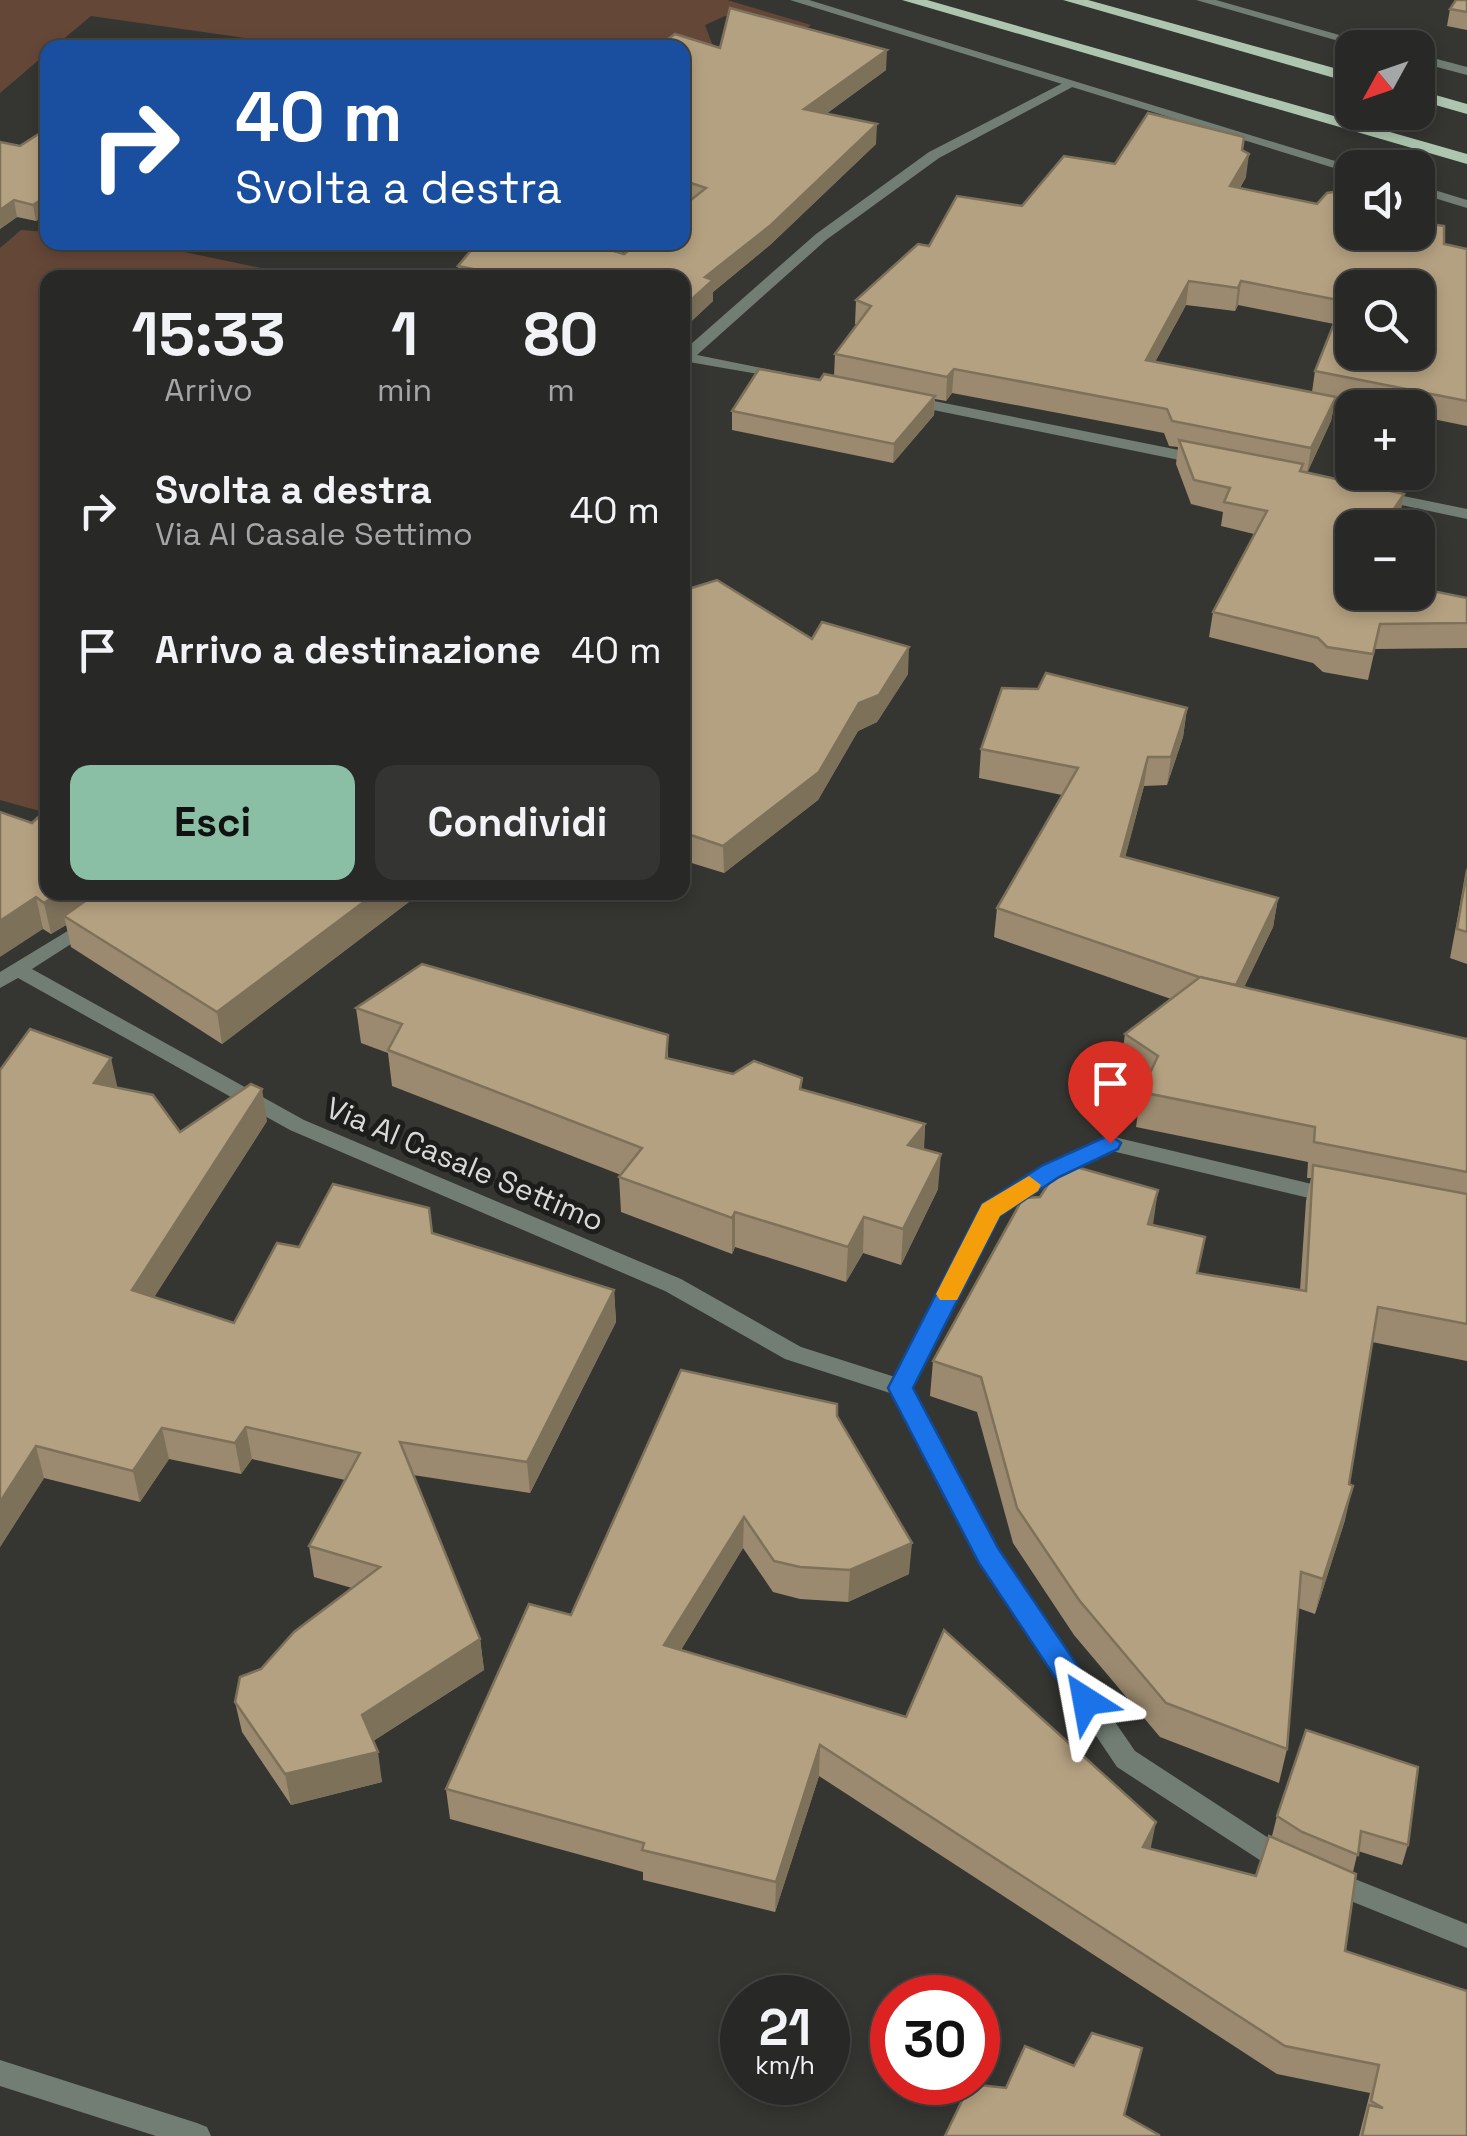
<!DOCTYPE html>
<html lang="it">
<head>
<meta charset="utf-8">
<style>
	body { margin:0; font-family:"Space Grotesk",sans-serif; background:#343432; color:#f1f3f6; height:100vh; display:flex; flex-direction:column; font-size:38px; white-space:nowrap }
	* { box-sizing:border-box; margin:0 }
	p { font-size:32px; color:#a5a6a7 }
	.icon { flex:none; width:55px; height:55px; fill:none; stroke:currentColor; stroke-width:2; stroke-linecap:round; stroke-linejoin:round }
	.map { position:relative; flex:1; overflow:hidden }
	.sheet { position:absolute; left:40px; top:270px; width:650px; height:630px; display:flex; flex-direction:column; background:#282826; border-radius:20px; box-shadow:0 5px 15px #0003,0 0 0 2px #444443 }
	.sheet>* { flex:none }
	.guide { position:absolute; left:40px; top:40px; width:650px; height:210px; border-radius:20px; box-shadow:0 5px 15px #0003,0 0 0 2px #444443; background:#1a4fa0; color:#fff; overflow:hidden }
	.needle { width:65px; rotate:230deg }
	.tools { position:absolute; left:1335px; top:30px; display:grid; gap:20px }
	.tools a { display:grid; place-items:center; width:100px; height:100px; border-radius:20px; background:#282826; box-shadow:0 5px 15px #0003,0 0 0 2px #444443; font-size:50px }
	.speed { position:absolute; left:720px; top:1975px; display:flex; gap:20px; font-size:50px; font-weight:700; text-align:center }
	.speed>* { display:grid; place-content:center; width:130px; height:130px; border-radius:50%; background:#282826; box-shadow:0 5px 15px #0003,0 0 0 2px #444443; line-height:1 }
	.speed small { font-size:25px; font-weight:400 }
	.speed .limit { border:15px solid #d22; background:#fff; color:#111 }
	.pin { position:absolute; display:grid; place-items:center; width:85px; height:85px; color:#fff; margin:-102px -42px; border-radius:50% 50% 50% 0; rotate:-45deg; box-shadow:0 0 10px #0007 }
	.pin .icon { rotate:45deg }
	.me { position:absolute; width:110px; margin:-55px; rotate:326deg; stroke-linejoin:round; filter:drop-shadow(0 0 8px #0008) }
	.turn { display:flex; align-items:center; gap:35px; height:210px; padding:0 30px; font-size:45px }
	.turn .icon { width:130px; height:130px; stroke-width:2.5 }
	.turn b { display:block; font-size:70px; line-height:85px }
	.eta { display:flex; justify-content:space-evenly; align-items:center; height:170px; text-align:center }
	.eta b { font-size:60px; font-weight:700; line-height:70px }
	.cta { display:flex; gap:20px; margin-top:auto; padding:20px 30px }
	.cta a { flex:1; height:115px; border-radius:20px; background:#8abfa5; color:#111; font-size:40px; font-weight:700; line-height:115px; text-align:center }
	.cta a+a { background:#343432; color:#f1f3f6 }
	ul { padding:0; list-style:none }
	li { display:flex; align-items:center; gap:30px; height:140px; padding:0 30px }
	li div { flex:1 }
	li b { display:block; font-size:38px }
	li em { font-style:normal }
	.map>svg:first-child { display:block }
	.green { fill:#654738 }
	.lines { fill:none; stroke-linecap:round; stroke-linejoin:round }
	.minor { fill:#727e73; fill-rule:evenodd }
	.tertiary { fill:#727e73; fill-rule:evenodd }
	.primary { fill:#aec6af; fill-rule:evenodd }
	.wall { fill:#9b8a6f; fill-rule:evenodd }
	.shaded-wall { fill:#7e715a }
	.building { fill:#b4a181; stroke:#7e715a; stroke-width:2.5; fill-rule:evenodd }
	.route { fill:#1a73e8; stroke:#114b97; stroke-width:2.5 }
	.slow { fill:#f59e0b }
	.labels { text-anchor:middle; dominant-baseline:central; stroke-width:10; stroke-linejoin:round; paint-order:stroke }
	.street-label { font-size:30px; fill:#d9d9d7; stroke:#1d1d1b }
</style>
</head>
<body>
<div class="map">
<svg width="1467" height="2136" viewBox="0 0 1467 2136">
	<rect width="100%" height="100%" fill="#353632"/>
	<g class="green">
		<polygon points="0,0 727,0 811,25 798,35 725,16 705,25 713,46 672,47 316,48 91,16 54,47 48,48 47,53 0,93"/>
		<polygon points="21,230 47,232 48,242 141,243 304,277 48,278 47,813 0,800 0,248"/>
	</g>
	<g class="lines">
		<g class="minor">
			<polygon points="1067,81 1078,84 939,158 826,240 697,355 787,373 787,379 689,362 682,364 682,352 816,234 929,152"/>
			<polygon points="909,396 1204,455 1212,460 1204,465 904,404 901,401"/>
			<polygon points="1379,491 1467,509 1467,519 1373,499 1371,496"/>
			<polygon points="89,918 96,920 98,924 96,928 32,969 304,1120 681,1279 801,1347 895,1377 983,1205 1044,1166 1103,1138 1110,1136 1341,1191 1344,1196 1341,1201 1334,1204 1112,1151 1058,1176 998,1215 912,1388 996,1549 1135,1751 1293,1854 1297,1862 1293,1870 1284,1874 1275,1870 1117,1767 980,1563 893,1394 785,1359 665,1291 290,1130 18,978 0,988 0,972"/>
			<polygon points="1330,1869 1467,1924 1467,1948 1321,1889 1317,1881 1321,1873"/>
			<polygon points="0,2060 197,2123 207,2127 211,2136 156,2136 0,2086"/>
		</g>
		<g class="tertiary">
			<polygon points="790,0 809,0 1358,168 1352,168 1352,173 1347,172"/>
			<polygon points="1196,0 1216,0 1385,48 1363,48"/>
			<polygon points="1418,54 1467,67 1467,75 1418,62"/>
			<polygon points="1418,185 1467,200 1467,208 1418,193"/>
		</g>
		<g class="primary">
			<polygon points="902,0 927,0 1467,154 1467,164"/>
			<polygon points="1063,0 1088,0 1352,73 1352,83"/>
			<polygon points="1418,90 1467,104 1467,114 1418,100"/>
		</g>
	</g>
	<g class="wall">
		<polygon points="1467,0 1467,30 1447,26 1450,9"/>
		<polygon points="682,48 720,48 886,70 826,114 876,144 770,245 713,292 713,301 682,330 682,278 459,278 458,266 624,254 689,202 682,200"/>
		<polygon points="48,128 48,213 36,221 17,217 0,229 0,142 20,146"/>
		<path d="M1242,150l4,27 -6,11 112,44 92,12 23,5v177l-49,-10v-8h-46l-37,-8 -4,21 -24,52 97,21 -5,25 -6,9h-41v64l115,6v50l-92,1 -7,31 -45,-8 -10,-9 -104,-26 4,-25 41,-78 -33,-8 2,-14 -32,-8 -15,-40 2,-17 -9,-1 -5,-13 -212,-40 -6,8 -11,-2 -1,16 -41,48 -161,-33v-19l102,-35 1,-22 22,-29 -2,-1 1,-24 73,-54 93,-40 93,-42zM1186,305l49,6 3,-6 96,19 -19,47 -3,21 -157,-30z"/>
		<polygon points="682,591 908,674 877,722 858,731 818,800 724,873 682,860"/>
		<polygon points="1187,708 1183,737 1167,785 1144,786 1125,857 1278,898 1273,927 1244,987 1467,1039 1467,1361 1372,1342 1349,1484 1345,1520 1315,1614 1298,1608 1287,1749 1279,1783 1160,1737 1074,1635 1013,1543 977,1412 930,1396 933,1361 1153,1225 1199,1274 1300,1290 1306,1201 1311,1178 1307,1178 1308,1162 1136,1127 1141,1092 1144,1085 1120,1069 1125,1034 1171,999 994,937 997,908 1062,795 979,778 981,749"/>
		<polygon points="0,812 48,892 422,892 222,1044 71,947 66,925 51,934 43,929"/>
		<polygon points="1467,867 1467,964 1450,958"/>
		<polygon points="356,1008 668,1035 668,1058 802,1089 925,1124 924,1149 938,1189 901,1265 863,1253 846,1282 735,1247 732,1254 621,1212 619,1177 621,1175 392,1086 388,1053 361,1043"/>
		<polygon points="0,1070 117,1088 180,1132 267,1121 154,1297 234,1323 299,1247 432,1233 614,1290 616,1322 530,1493 413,1475 480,1639 484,1670 373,1741 382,1782 291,1805 242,1732 235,1702 261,1669 352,1588 314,1577 309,1546 345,1480 252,1459 241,1474 169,1459 140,1502 44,1478 0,1547"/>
		<polygon points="837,1416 909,1574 848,1602 800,1599 773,1592 743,1548 681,1650 1151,1849 1256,1876 1278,1839 1272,1836 1277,1816 1306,1730 1408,1845 1402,1865 1358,1851 1353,1872 1345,1951 1467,2136 1359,2136 1370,2093 1277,2074 819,1776 775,1912 643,1880 643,1872 450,1819 446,1789 571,1615"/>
	</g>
	<g class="shaded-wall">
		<polygon points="887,50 886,70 804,130 804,109"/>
		<polygon points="877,124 876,144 770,245 713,292 713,301 682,330 682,308 705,277"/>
		<polygon points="1249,154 1246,177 1227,210 1230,186"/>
		<polygon points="48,195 48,213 36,221 33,205"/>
		<polygon points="14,200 17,217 0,229 0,210"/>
		<polygon points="1189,281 1186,305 1143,384 1146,360"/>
		<polygon points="1241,281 1238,305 1235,311 1238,288"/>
		<polygon points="954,369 952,393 946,401 947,377"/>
		<polygon points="935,396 934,415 893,463 894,444"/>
		<polygon points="1336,397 1331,421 1307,473 1311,448"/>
		<polygon points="1404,494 1399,519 1393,528 1381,528"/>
		<polygon points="909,647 908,674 877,722 858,731 818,800 724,873 723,846 859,703"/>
		<polygon points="1187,708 1183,737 1167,785 1171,757"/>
		<polygon points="1148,757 1144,786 1118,885 1121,856"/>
		<polygon points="60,892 116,892 64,916 66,925 51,934 44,903"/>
		<polygon points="377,892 422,892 222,1044 217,1012"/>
		<polygon points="36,897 43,929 0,957 0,921"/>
		<polygon points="1278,898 1273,927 1229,1019 1234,989"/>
		<polygon points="111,1058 118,1090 94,1083"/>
		<polygon points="262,1089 267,1121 139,1321 132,1290"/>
		<polygon points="925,1124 923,1160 908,1145"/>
		<polygon points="941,1154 938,1189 901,1265 903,1229"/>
		<polygon points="1158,1190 1153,1225 1148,1224"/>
		<polygon points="735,1212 735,1247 732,1254 732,1218"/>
		<polygon points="864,1217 863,1253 846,1282 848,1247"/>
		<polygon points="614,1290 616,1322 530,1493 527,1462"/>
		<polygon points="246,1427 252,1459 241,1474 235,1443"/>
		<polygon points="162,1428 169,1459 140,1502 133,1471"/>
		<polygon points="36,1446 44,1478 0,1547 0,1502"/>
		<polygon points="1353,1486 1345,1520 1315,1614 1323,1579"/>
		<polygon points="744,1517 743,1548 665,1676 664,1645"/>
		<polygon points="912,1543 909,1574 848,1602 850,1570"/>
		<polygon points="480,1639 484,1670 367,1745 362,1715"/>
		<polygon points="820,1745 819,1776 775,1912 776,1882"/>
		<polygon points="378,1752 382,1782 291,1805 285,1774"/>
		<polygon points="1156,1822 1150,1852 1143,1847"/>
	</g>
	<g class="building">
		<polygon points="1456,0 1467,0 1467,12 1450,9"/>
		<polygon points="730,8 887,50 804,109 877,124 771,225 705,277 713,280 682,308 682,278 517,278 458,266 478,242 584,242 624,254 639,242 682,242 682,207 706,188 682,180 682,48 656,48 675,34 720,48"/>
		<path d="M1148,113l96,24 -2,13 7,4 -19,32 87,18 10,-11 25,-4v43h66v-10l26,4v18l23,5v152l-152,-30 28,-70 -102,-20 -3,7 -49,-7 -43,79 190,37 -25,51 -139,-27 -5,-12 -213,-40 -7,8 -112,-23 36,-48 -15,-6 62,-56 11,2 28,-50 65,10 42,-50 51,8zM1352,288h66v64h-66z"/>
		<polygon points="48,128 48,195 33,205 14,200 0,210 0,142 20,146"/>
		<polygon points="759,369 820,380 824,374 935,396 894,444 732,411"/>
		<polygon points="1179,440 1303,464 1300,471 1404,494 1381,528 1352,528 1352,568 1348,575 1352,575 1352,592 1418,592 1418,588 1467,598 1467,623 1380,624 1373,654 1327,647 1318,638 1213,612 1267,511 1224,502 1230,488 1194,480"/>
		<polygon points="717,580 812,639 822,622 909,647 879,695 859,703 819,772 723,846 682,832 682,591"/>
		<polygon points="1046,673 1187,708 1171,757 1148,757 1121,856 1278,898 1236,985 1199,977 997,908 1078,768 981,749 1002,688 1038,689"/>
		<polygon points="48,808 48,892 60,892 44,903 36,897 0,921 0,812 32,823"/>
		<polygon points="1467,870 1467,932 1457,929"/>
		<polygon points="98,892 377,892 217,1012 64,916"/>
		<polygon points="422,964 668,1035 666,1058 733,1074 754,1061 802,1078 800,1089 925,1124 908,1145 941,1154 903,1229 864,1217 848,1247 735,1212 732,1218 619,1177 642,1148 388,1050 402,1024 356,1008"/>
		<polygon points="1200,977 1467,1039 1467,1172 1314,1142 1315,1127 1141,1092 1158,1056 1125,1034"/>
		<polygon points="30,1029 111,1058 94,1083 153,1095 180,1132 251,1084 262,1089 132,1290 234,1323 277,1243 299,1247 333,1184 429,1208 432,1233 614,1290 527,1462 400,1442 480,1639 362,1715 378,1752 285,1774 235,1702 240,1677 261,1669 294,1632 380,1567 309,1546 360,1453 246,1427 235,1443 162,1428 133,1471 36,1446 0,1502 0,1070"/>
		<polygon points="1062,1163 1158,1190 1148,1224 1205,1237 1197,1273 1306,1291 1313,1165 1467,1194 1467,1324 1378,1307 1349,1484 1353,1486 1323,1579 1301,1572 1287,1749 1166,1703 1079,1600 1017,1508 981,1377 933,1361 1023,1198 1040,1197"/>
		<polygon points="681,1370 837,1404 837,1416 912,1543 850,1570 800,1567 774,1561 744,1517 664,1645 906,1717 944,1630 1156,1822 1143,1847 1256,1876 1269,1836 1356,1874 1345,1951 1467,1991 1467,2136 1362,2136 1369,2105 1383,2108 1371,2101 1379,2065 1285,2046 820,1745 776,1882 642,1850 644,1843 446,1789 529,1604 571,1615"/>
		<polygon points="1306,1730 1418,1767 1408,1845 1361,1831 1358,1855 1302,1832 1277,1816"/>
		<polygon points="1092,2033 1142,2048 1124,2115 1159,2135 1159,2136 945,2136 970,2084 1006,2088 1025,2046 1074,2066"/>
	</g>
	<polygon class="route" points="1110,1135 1121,1143 1118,1149 1059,1177 1000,1216 913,1388 998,1548 1096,1693 1100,1701 1096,1710 1086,1713 1077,1710 979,1563 888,1388 982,1204 1043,1165"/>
	<polygon class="slow" points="1029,1176 1041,1185 1038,1191 1000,1216 957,1300 940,1300 936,1294 982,1204"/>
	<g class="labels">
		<g class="street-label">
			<text transform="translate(465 1164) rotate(23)">Via Al Casale Settimo</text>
		</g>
	</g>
</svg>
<div class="tools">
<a><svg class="needle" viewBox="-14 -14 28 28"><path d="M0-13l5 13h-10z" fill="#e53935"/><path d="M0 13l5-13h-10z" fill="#a5a6a7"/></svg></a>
<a><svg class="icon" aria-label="sound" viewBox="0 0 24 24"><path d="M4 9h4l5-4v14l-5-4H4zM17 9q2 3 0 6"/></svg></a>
<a><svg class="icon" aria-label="search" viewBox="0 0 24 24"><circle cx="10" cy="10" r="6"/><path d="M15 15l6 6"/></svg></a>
<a>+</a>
<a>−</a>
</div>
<div class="speed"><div>21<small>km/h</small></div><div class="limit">30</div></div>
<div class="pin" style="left:1110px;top:1143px;background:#d93025"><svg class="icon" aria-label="arrive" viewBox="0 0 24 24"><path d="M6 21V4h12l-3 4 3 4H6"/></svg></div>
<svg class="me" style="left:1086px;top:1701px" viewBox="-20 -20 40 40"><path d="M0-17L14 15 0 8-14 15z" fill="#1a73e8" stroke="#fff" stroke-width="4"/></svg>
<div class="guide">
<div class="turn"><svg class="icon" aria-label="right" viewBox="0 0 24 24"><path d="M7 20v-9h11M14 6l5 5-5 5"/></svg><div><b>40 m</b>Svolta a destra</div></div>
</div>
<section class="sheet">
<div class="eta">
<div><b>15:33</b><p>Arrivo</p></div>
<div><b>1</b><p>min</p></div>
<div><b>80</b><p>m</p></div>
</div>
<ul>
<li><svg class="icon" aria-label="right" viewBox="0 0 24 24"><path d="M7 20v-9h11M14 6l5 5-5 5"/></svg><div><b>Svolta a destra</b><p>Via Al Casale Settimo</p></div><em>40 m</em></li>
<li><svg class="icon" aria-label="arrive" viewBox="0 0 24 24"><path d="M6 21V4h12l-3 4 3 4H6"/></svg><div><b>Arrivo a destinazione</b></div><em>40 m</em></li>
</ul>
<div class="cta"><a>Esci</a><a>Condividi</a></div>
</section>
</div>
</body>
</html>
